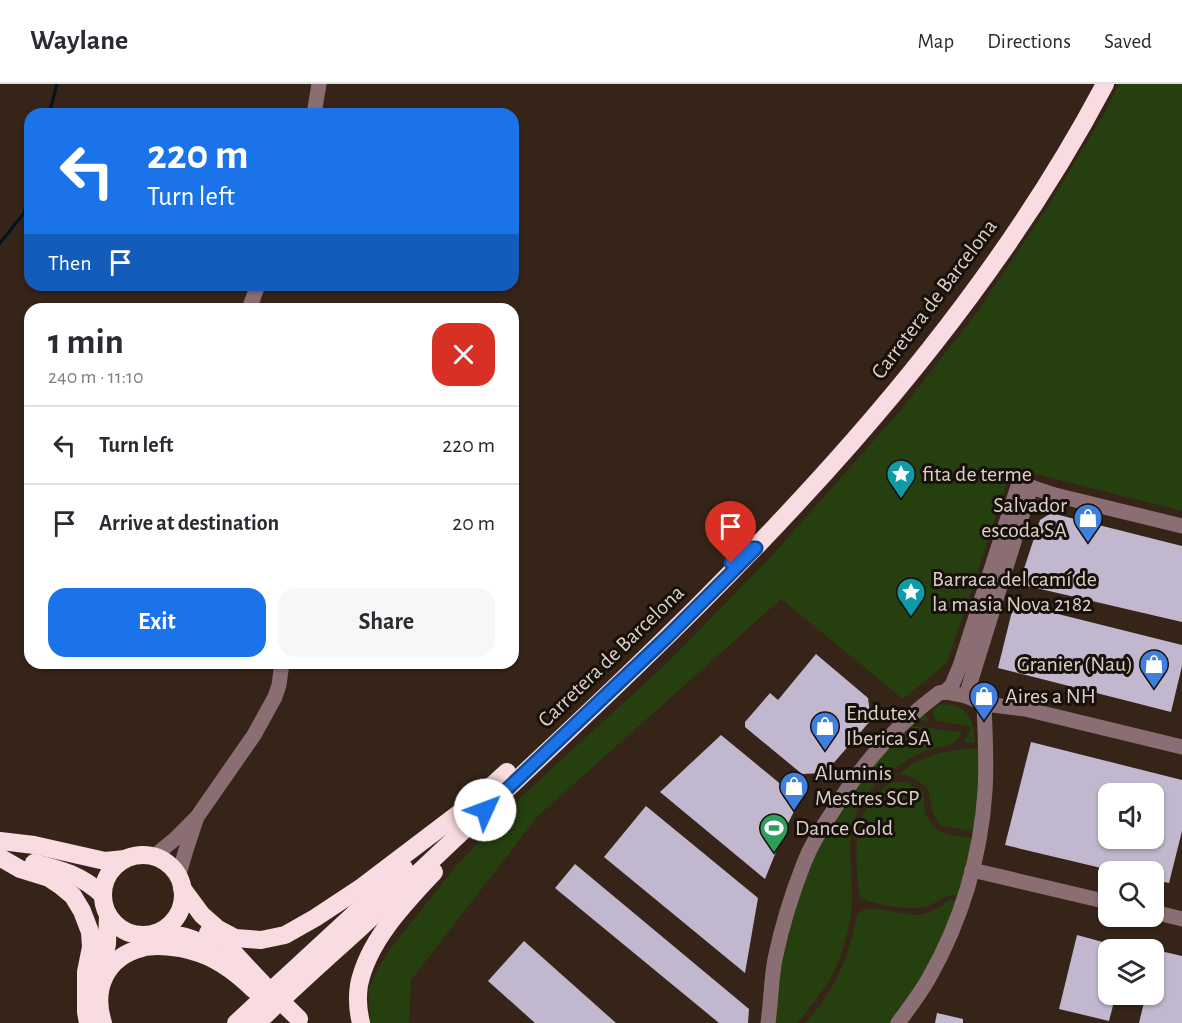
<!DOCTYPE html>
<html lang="en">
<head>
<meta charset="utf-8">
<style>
	body { margin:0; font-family:"Alegreya Sans",sans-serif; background:#f7f7f7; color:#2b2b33; height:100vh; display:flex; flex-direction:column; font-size:22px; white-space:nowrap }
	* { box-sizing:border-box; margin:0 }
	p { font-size:20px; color:#7c7c81 }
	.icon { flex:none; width:33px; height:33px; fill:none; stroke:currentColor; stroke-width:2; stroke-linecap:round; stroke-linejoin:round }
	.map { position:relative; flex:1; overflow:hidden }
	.sheet { position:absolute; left:24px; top:219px; width:495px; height:366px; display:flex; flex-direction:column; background:#fff; border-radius:18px; box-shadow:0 2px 4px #0004 }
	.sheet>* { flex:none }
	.hud { position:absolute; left:24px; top:24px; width:495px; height:183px; border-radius:18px; box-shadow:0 2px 4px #0004; background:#1a73e8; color:#fff; overflow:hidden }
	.tools { position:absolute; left:1098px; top:699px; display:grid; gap:12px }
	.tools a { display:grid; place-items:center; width:66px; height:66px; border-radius:12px; background:#fff; box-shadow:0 2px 4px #0004; font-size:30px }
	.pin { position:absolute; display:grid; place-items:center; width:51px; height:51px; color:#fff; margin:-62px -26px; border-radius:50% 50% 50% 0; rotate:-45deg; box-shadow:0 0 6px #0007 }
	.pin .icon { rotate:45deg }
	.me { position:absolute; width:66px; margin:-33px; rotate:47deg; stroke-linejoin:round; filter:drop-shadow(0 0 4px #0008) }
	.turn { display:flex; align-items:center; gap:21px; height:126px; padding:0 24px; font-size:27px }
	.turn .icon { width:78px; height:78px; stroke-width:2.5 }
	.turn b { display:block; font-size:42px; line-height:51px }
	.then { display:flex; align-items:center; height:57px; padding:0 24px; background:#0003; gap:12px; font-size:22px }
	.round { display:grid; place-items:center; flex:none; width:63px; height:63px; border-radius:18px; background:#f7f7f7 }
	.headline { display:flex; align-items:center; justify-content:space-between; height:102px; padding:0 24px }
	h1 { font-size:36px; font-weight:700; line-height:45px }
	.action { display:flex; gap:12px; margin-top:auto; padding:12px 24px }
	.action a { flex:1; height:69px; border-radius:18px; background:#1a73e8; color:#fff; font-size:24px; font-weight:700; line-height:69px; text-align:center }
	.action a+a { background:#f7f7f7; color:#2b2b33 }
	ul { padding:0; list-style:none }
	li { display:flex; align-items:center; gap:18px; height:78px; padding:0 24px; border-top:2px solid #e1e1e2 }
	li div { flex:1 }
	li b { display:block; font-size:22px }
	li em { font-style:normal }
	header { display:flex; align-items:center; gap:36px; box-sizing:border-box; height:84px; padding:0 30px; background:#fff; border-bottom:2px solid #e1e1e2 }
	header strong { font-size:28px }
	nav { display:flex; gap:33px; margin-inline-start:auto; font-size:21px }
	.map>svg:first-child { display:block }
	.green { fill:#253f0e }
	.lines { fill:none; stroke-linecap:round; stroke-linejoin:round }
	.stream { stroke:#01141d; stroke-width:3 }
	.building { fill:#c1b7ce; fill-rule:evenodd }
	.minor { stroke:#8b6e73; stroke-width:15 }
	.highway { stroke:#f9dce1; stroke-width:18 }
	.highway-bridge { stroke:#f9dce1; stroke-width:18 }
	.route-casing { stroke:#114b97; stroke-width:15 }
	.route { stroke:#1a73e8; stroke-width:10 }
	.labels { text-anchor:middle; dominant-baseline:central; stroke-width:6; stroke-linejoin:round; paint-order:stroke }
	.street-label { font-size:22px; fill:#dcd0c8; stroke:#18100a }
	.poi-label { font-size:22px; fill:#dcd0c8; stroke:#18100a; text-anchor:start }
</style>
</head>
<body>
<header>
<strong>Waylane</strong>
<nav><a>Map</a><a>Directions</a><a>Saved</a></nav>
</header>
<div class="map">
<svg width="1182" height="939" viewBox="0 0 1182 939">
	<rect width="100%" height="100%" fill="#362418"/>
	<g class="green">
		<polygon points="1119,0 1182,0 1182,427 1012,384 947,579 903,615 781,515 538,732 411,896 409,939 363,939 370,933 368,906 376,888 390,865 457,781 524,710 668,578 769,475 899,328 978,227 1049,121 1105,28"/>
		<path d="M941,620c27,0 32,14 34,38l-11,1 7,-16 -36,-7 -3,-10z"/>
		<path d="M924,626l5,12 -10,-3 -7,7 50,6c-7,18 -28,14 -42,21 -20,10 -48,31 -59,50 -18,34 -8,63 -9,98 0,21 -10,56 -20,75 -10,17 -23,32 -35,47h-24l7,-64 23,-79 30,-59 46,-66z"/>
		<path d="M979,664v47l-5,37 -34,-7 -8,-14 -4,-22 -13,-11 -15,-4c21,-21 52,-24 79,-26z"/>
		<path d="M906,698l17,10c1,8 1,18 4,25 8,19 29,19 47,21l-15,58c-14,-5 -22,9 -35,11 -21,3 -43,-2 -63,-8l-2,-4c-2,-27 -7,-59 6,-84 6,-12 16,-20 25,-28z"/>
		<path d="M952,815l6,2 -31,71 -35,51h-87c6,-7 13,-14 18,-22 18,-25 29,-56 34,-87 14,-12 43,2 61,1 12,-1 23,-9 34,-16z"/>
	</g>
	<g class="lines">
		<g class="stream">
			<polyline points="49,30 57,0"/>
			<polyline points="0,159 24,129 30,105"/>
		</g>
	</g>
	<g class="building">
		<polygon points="1051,429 1182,462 1182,538 1019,500 1040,436"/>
		<polygon points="1014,519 1182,561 1182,582 1171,628 998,584"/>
		<polygon points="816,570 868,614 871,636 825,689 802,690 745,643 745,638 770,609 778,616"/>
		<polygon points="721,651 800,716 786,743 765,795 660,708"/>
		<path d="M1031,658l151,38v51l-13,52 -15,-3v-8h-36l-113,-27zM1108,710h46v44h-46z"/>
		<polygon points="646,722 758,814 745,889 604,773"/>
		<polygon points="575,780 749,925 748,939 719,939 555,804"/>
		<polygon points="1077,851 1110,860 1108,864 1108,910 1116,910 1109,937 1059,925"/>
		<polygon points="524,857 616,939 535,939 488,897"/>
		<polygon points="1156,866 1182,872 1182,939 1139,939 1146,910 1154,910 1154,876"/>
		<polygon points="937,929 963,935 963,939 935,939"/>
	</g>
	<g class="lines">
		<g class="minor">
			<polyline points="314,30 319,0"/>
			<polyline points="249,225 258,201"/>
			<polyline points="945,608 952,601 960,582 1018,402 1022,400 1055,411 1182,442"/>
			<polyline points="966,612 1031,403"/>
			<polyline points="153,773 175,755 197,733 254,651 275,613 279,601 282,579"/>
			<polyline points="972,786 1108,818"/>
			<polyline points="178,793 186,766 196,736"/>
			<polyline points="1154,828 1182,835"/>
			<path d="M768,939c3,-21 3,-43 7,-64 6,-29 18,-68 29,-96 7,-18 18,-36 29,-52 28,-46 63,-86 106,-118l6,-1 21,4 18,8 41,5 157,38"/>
			<path d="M898,939c11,-15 22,-29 31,-45 32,-56 52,-122 56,-187 2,-29 0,-58 -1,-87"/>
		</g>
		<g class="highway">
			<polyline points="0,757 34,761 105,777 125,775"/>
			<circle cx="143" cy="811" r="40"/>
			<polyline points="1,774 20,785 49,794 61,802 73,812 82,827 90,848 91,863 86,888 86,928 88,939"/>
			<path d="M34,779c28,7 47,12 69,32"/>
			<polyline points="182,804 202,831 218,845 235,854 261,856 285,851 315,834 362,803 474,718 507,688"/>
			<path d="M156,849c20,0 36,4 53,14"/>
			<polyline points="208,849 234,869 261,898"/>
			<polyline points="95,889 105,870 107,860 108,832"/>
			<path d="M103,939c-11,-34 3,-66 39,-75 13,-4 38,-1 50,3 24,6 45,22 62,39"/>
			<polyline points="236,939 404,784"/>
			<path d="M257,939c34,-33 69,-64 103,-95 61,-57 121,-115 181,-171 214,-201 426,-412 564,-673"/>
			<path d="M361,939c-3,-12 -4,-25 -2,-38 9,-44 45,-81 75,-113"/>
		</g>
		<polyline class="highway-bridge" points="261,898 299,935"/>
	</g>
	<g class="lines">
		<g class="route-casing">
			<polyline id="route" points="485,726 667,553 756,464 746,464 731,479"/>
		</g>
		<use href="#route" class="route"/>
	</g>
	<defs>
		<g id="sight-pin" transform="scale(1.5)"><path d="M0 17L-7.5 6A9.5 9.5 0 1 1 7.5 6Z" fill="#0f9aa8" stroke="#18100a"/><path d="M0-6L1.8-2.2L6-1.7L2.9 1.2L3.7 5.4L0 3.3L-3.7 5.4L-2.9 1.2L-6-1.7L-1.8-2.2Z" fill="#fff"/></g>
		<g id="shop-pin" transform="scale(1.5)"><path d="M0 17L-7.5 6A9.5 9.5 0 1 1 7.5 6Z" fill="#3f7fe0" stroke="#18100a"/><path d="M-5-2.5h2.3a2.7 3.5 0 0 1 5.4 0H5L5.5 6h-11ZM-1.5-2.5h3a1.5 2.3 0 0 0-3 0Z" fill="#fff"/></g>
		<g id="stadium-pin" transform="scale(1.5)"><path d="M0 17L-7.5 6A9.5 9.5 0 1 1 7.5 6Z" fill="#2e9e5b" stroke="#18100a"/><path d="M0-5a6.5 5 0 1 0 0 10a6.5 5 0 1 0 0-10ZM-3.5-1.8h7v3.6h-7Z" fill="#fff"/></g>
	</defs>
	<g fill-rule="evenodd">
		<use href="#sight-pin" x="901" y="390"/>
		<use href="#shop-pin" x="1088" y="434"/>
		<use href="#sight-pin" x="911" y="508"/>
		<use href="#shop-pin" x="1154" y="580"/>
		<use href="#shop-pin" x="984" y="612"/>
		<use href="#shop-pin" x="825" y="642"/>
		<use href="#shop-pin" x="794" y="702"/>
		<use href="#stadium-pin" x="774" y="744"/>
	</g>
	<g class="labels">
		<g class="street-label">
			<text transform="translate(934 215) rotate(-53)">Carretera de Barcelona</text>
			<text transform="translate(611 572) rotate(-44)">Carretera de Barcelona</text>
		</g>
		<g class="poi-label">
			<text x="922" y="390">fita de terme</text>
			<text x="1067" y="421" text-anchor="end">Salvador<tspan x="1067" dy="25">escoda SA</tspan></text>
			<text x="932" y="495">Barraca del camí de<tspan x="932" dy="25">la masia Nova 2182</tspan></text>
			<text x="1133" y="580" text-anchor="end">Granier (Nau)</text>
			<text x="1005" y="612">Aires a NH</text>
			<text x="846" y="629">Endutex<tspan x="846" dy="25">Iberica SA</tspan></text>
			<text x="815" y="689">Aluminis<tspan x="815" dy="25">Mestres SCP</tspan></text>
			<text x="795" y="744">Dance Gold</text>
		</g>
	</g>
</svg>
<div class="tools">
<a><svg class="icon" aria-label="sound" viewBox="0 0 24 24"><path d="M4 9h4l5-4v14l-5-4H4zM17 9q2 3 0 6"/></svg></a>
<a><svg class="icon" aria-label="search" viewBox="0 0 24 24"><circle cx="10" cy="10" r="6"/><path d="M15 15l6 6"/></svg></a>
<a><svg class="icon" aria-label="layers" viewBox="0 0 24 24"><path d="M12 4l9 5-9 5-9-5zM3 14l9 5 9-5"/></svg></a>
</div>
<div class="pin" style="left:731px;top:479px;background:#d93025"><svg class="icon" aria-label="arrive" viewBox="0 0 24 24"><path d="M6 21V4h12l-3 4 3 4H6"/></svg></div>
<svg class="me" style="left:485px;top:726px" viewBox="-20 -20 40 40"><circle r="19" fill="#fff"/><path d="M0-13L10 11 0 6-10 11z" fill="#1a73e8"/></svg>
<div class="hud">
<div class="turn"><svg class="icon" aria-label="left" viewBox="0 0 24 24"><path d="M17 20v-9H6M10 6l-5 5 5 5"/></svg><div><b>220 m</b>Turn left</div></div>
<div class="then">Then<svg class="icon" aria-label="arrive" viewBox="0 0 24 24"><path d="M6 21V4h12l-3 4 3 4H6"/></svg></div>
</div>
<section class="sheet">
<div class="headline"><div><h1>1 min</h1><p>240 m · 11:10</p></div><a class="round" style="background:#d93025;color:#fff"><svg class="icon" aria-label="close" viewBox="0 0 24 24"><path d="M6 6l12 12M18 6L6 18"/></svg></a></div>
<ul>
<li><svg class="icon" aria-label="left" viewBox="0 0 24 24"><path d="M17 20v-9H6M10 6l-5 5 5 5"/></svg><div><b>Turn left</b></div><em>220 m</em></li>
<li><svg class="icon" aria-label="arrive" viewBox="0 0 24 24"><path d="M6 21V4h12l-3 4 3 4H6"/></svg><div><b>Arrive at destination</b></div><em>20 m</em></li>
</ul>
<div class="action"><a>Exit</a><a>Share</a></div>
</section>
</div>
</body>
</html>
